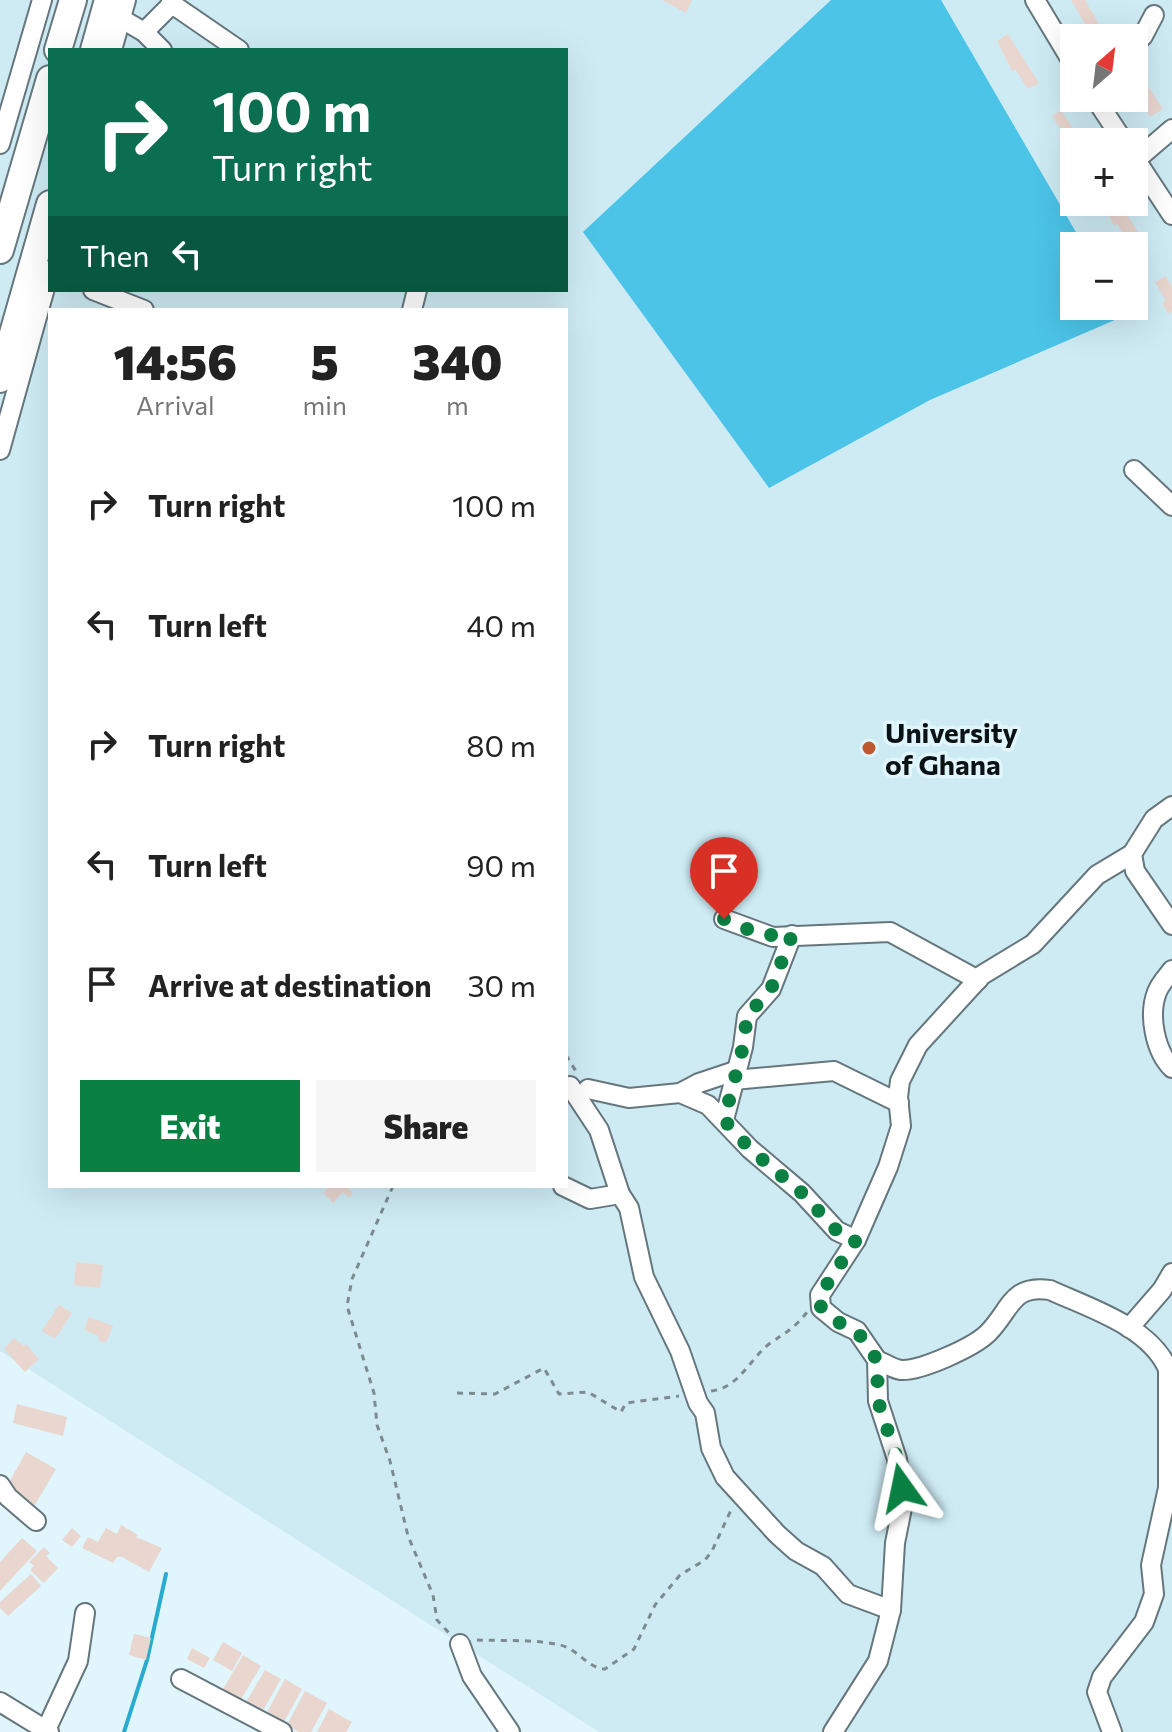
<!DOCTYPE html>
<html lang="en">
<head>
<meta charset="utf-8">
<style>
	body { margin:0; font-family:Commissioner,sans-serif; background:#f6f6f6; color:#222; height:100vh; display:flex; flex-direction:column; font-size:30px; white-space:nowrap }
	* { box-sizing:border-box; margin:0 }
	p { font-size:26px; color:#767676 }
	.icon { flex:none; width:44px; height:44px; fill:none; stroke:currentColor; stroke-width:2; stroke-linecap:round; stroke-linejoin:round }
	.map { position:relative; flex:1; overflow:hidden }
	.side { position:absolute; left:48px; top:308px; width:520px; height:880px; display:flex; flex-direction:column; background:#fff; border-radius:0px; box-shadow:0 8px 32px #0002 }
	.side>* { flex:none }
	.guide { position:absolute; left:48px; top:48px; width:520px; height:244px; border-radius:0px; box-shadow:0 8px 32px #0002; background:#0b6e4f; color:#fff; overflow:hidden }
	.needle { width:52px; rotate:28deg }
	.fabs { position:absolute; left:1060px; top:24px; display:grid; gap:16px }
	.fabs a { display:grid; place-items:center; width:88px; height:88px; border-radius:0px; background:#fff; box-shadow:0 8px 32px #0002; font-size:40px }
	.pin { position:absolute; display:grid; place-items:center; width:68px; height:68px; color:#fff; margin:-82px -34px; border-radius:50% 50% 50% 0; rotate:-45deg; box-shadow:0 0 8px #0007 }
	.pin .icon { rotate:45deg }
	.me { position:absolute; width:88px; margin:-44px; rotate:348deg; stroke-linejoin:round; filter:drop-shadow(0 0 6px #0008) }
	.turn { display:flex; align-items:center; gap:28px; height:168px; padding:0 32px; font-size:36px }
	.turn .icon { width:104px; height:104px; stroke-width:2.5 }
	.turn b { display:block; font-size:56px; line-height:68px }
	.then { display:flex; align-items:center; height:76px; padding:0 32px; background:#0003; gap:16px; font-size:30px }
	.eta { display:flex; justify-content:space-evenly; align-items:center; height:136px; text-align:center }
	.eta b { font-size:48px; font-weight:800; line-height:56px }
	.cta { display:flex; gap:16px; margin-top:auto; padding:16px 32px }
	.cta a { flex:1; height:92px; border-radius:0px; background:#0b8043; color:#fff; font-size:32px; font-weight:800; line-height:92px; text-align:center }
	.cta a+a { background:#f6f6f6; color:#222 }
	ul { padding:0; list-style:none }
	li { display:flex; align-items:center; gap:24px; height:120px; padding:0 32px }
	li div { flex:1 }
	li b { display:block; font-size:30px }
	li em { font-style:normal }
	.map>svg:first-child { display:block }
	.built { fill:#ceebf4; fill-rule:evenodd }
	.forest { fill:#4bc4e8 }
	.lines { fill:none; stroke-linecap:round; stroke-linejoin:round }
	.stream { stroke:#29abce; stroke-width:4 }
	.building { fill:#e8d6cf }
	.minor-casing { stroke:#65777d; stroke-width:22 }
	.highway-casing { stroke:#65777d; stroke-width:30 }
	.path { stroke:#7d8b90; stroke-width:3; stroke-dasharray:6 6; stroke-linecap:butt }
	.minor { stroke:#fff; stroke-width:18 }
	.highway { stroke:#fff; stroke-width:26 }
	.route { stroke:#0b8043; stroke-width:14; stroke-dasharray:0 25.2 }
	.poi-dot { fill:#bf582e; stroke:#e1f5fc; stroke-width:3 }
	.labels { text-anchor:middle; dominant-baseline:central; stroke-width:7; stroke-linejoin:round; paint-order:stroke }
	.poi-label { font-size:28px; font-weight:bold; fill:#0b1214; stroke:#e1f5fc; text-anchor:start }
</style>
</head>
<body>
<div class="map">
<svg width="1172" height="1732" viewBox="0 0 1172 1732">
	<rect width="100%" height="100%" fill="#e1f5fc"/>
	<path class="built" d="M0,0h1172v1732h-573l-599,-381zM1074,38h60v60h-60zM50,50h516v240h-516zM1074,142h60v60h-60zM1074,246h60v60h-60zM50,310h516v876h-516z"/>
	<polygon class="forest" points="831,0 941,0 1084,246 1074,246 1074,306 1119,306 1124,316 930,400 769,488 583,232"/>
	<g class="lines">
		<polyline class="stream" points="124,1732 147,1660 166,1574"/>
	</g>
	<g class="building">
		<polygon points="662,0 692,0 686,13"/>
		<polygon points="1071,0 1085,0 1105,34 1093,38"/>
		<polygon points="1008,34 1039,83 1028,89 1015,69 1012,71 997,41"/>
		<polygon points="1134,65 1163,109 1150,117 1134,92"/>
		<polygon points="1061,110 1082,142 1074,142 1074,150 1069,142 1064,145 1058,136 1063,133 1052,116"/>
		<polygon points="1102,202 1119,202 1139,234 1128,241 1117,224 1114,226"/>
		<polygon points="1166,276 1172,287 1172,311 1168,314 1162,303 1166,301 1155,282"/>
		<polygon points="329,1186 346,1186 353,1193 349,1198 343,1192 333,1203 323,1193"/>
		<polygon points="76,1262 103,1265 100,1288 74,1285"/>
		<polygon points="59,1305 72,1313 55,1339 42,1331"/>
		<polygon points="89,1317 113,1326 106,1343 98,1340 99,1336 84,1330"/>
		<polygon points="14,1338 24,1346 26,1344 39,1359 25,1372 4,1349"/>
		<polygon points="17,1404 67,1417 63,1436 13,1423"/>
		<polygon points="26,1452 56,1469 35,1505 6,1488"/>
		<polygon points="121,1525 138,1535 136,1537 162,1548 149,1572 122,1557 117,1557 113,1563 82,1548 88,1537 98,1542 106,1528 117,1534"/>
		<polygon points="72,1528 81,1536 72,1547 62,1540"/>
		<polygon points="22,1538 37,1551 0,1591 0,1562"/>
		<polygon points="44,1547 50,1553 46,1556 58,1568 44,1583 30,1570 34,1566 29,1562"/>
		<polygon points="31,1574 41,1586 8,1616 0,1608 0,1602"/>
		<polygon points="134,1634 151,1638 146,1660 129,1655"/>
		<polygon points="223,1642 242,1653 232,1671 213,1660"/>
		<polygon points="192,1648 210,1658 204,1668 187,1659"/>
		<polygon points="243,1655 261,1666 240,1701 222,1691"/>
		<polygon points="265,1670 281,1679 262,1712 246,1702"/>
		<polygon points="285,1679 302,1689 284,1722 267,1712"/>
		<polygon points="305,1691 327,1703 311,1732 299,1732 287,1725"/>
		<polygon points="329,1709 352,1722 346,1732 317,1732"/>
	</g>
	<g class="lines">
		<g class="minor-casing">
			<g id="minor">
				<polyline points="171,0 172,4 239,50"/>
				<polyline points="1035,0 1074,65"/>
				<polyline points="120,18 144,32 162,50"/>
				<polyline points="144,32 172,4"/>
				<polyline points="1134,45 1143,36 1154,15"/>
				<polyline points="112,50 126,0"/>
				<polyline points="1095,98 1124,142"/>
				<polyline points="0,144 42,0"/>
				<polyline points="1134,157 1172,215"/>
				<polyline points="1136,160 1172,129"/>
				<polyline points="93,290 144,310"/>
				<polyline points="412,310 417,290"/>
				<polyline points="0,450 50,270"/>
				<polyline points="1134,470 1172,506"/>
				<polyline points="1132,854 1135,871 1172,925"/>
				<polyline points="724,919 773,937 890,932 978,980"/>
				<path d="M1172,970c-5,7 -12,14 -15,22 -9,23 -2,59 15,76"/>
				<polyline points="734,1080 834,1071 899,1103"/>
				<polyline points="570,1086 599,1130 620,1194 629,1208 644,1277 680,1351 698,1403 705,1413 711,1448 725,1477 777,1534 796,1551 823,1566 848,1594 891,1610"/>
				<polyline points="588,1089 629,1098 680,1093 708,1105 750,1149 802,1193 837,1231 856,1240"/>
				<polyline points="680,1093 699,1083 735,1071"/>
				<polyline points="724,1120 743,1047 747,1016 771,989 792,935"/>
				<polyline points="563,1186 590,1199 620,1194"/>
				<polyline points="1129,1328 1162,1290 1172,1273"/>
				<path d="M877,1360c7,3 16,9 24,10 20,1 73,-23 87,-37 23,-23 23,-49 62,-43 39,18 99,36 118,79v119l-17,77 3,29 -10,28 -42,55 -5,15 15,40"/>
				<polyline points="0,1485 8,1497 36,1521"/>
				<polyline points="460,1644 472,1676 510,1732"/>
				<polyline points="181,1679 282,1732"/>
				<polyline points="0,1702 49,1732"/>
				<polyline points="46,1730 78,1661 85,1613"/>
				<polyline points="833,1732 878,1661 891,1610 895,1543 903,1503 897,1459 878,1401 877,1360 857,1331 838,1322 821,1308 820,1295 856,1240 888,1167 901,1126 898,1097 900,1081 918,1045 982,975 1033,944 1097,875 1132,854 1154,819 1172,806"/>
			</g>
		</g>
		<g class="highway-casing">
			<g id="highway">
				<polyline points="58,50 73,0"/>
				<polyline points="94,50 108,0"/>
				<polyline points="0,250 50,79"/>
				<polyline points="0,379 50,204"/>
			</g>
		</g>
		<g class="path">
			<polyline points="566,1055 577,1073"/>
			<polyline points="393,1186 352,1279 347,1306 374,1393 377,1425 390,1461 408,1536 433,1595 437,1620 450,1634"/>
			<path d="M711,1391c28,-3 38,-31 58,-47 17,-12 25,-15 39,-33"/>
			<polyline points="457,1393 495,1394 544,1368 559,1394 588,1392 621,1412 626,1403 679,1396"/>
			<path d="M477,1640c27,1 57,-1 83,5 18,4 27,23 45,24l29,-20 21,-44 25,-30 25,-15 7,-9 19,-41"/>
		</g>
		<use href="#minor" class="minor"/>
		<use href="#highway" class="highway"/>
	</g>
	<g class="lines">
		<polyline class="route" points="724,919 761,935 792,935 771,989 747,1016 743,1047 724,1120 750,1149 802,1193 837,1231 856,1240 820,1295 821,1308 838,1322 857,1331 877,1360 878,1401 897,1459 902,1488"/>
	</g>
	<circle class="poi-dot" cx="869" cy="748" r="8"/>
	<g class="labels">
		<g class="poi-label">
			<text x="885" y="732">University<tspan x="885" dy="32">of Ghana</tspan></text>
		</g>
	</g>
</svg>
<div class="fabs">
<a><svg class="needle" viewBox="-14 -14 28 28"><path d="M0-13l5 13h-10z" fill="#e53935"/><path d="M0 13l5-13h-10z" fill="#767676"/></svg></a>
<a>+</a>
<a>−</a>
</div>
<div class="pin" style="left:724px;top:919px;background:#d93025"><svg class="icon" aria-label="arrive" viewBox="0 0 24 24"><path d="M6 21V4h12l-3 4 3 4H6"/></svg></div>
<svg class="me" style="left:902px;top:1488px" viewBox="-20 -20 40 40"><path d="M0-17L14 15 0 8-14 15z" fill="#0b8043" stroke="#fff" stroke-width="4"/></svg>
<div class="guide">
<div class="turn"><svg class="icon" aria-label="right" viewBox="0 0 24 24"><path d="M7 20v-9h11M14 6l5 5-5 5"/></svg><div><b>100 m</b>Turn right</div></div>
<div class="then">Then<svg class="icon" aria-label="left" viewBox="0 0 24 24"><path d="M17 20v-9H6M10 6l-5 5 5 5"/></svg></div>
</div>
<section class="side">
<div class="eta">
<div><b>14:56</b><p>Arrival</p></div>
<div><b>5</b><p>min</p></div>
<div><b>340</b><p>m</p></div>
</div>
<ul>
<li><svg class="icon" aria-label="right" viewBox="0 0 24 24"><path d="M7 20v-9h11M14 6l5 5-5 5"/></svg><div><b>Turn right</b></div><em>100 m</em></li>
<li><svg class="icon" aria-label="left" viewBox="0 0 24 24"><path d="M17 20v-9H6M10 6l-5 5 5 5"/></svg><div><b>Turn left</b></div><em>40 m</em></li>
<li><svg class="icon" aria-label="right" viewBox="0 0 24 24"><path d="M7 20v-9h11M14 6l5 5-5 5"/></svg><div><b>Turn right</b></div><em>80 m</em></li>
<li><svg class="icon" aria-label="left" viewBox="0 0 24 24"><path d="M17 20v-9H6M10 6l-5 5 5 5"/></svg><div><b>Turn left</b></div><em>90 m</em></li>
<li><svg class="icon" aria-label="arrive" viewBox="0 0 24 24"><path d="M6 21V4h12l-3 4 3 4H6"/></svg><div><b>Arrive at destination</b></div><em>30 m</em></li>
</ul>
<div class="cta"><a>Exit</a><a>Share</a></div>
</section>
</div>
</body>
</html>
